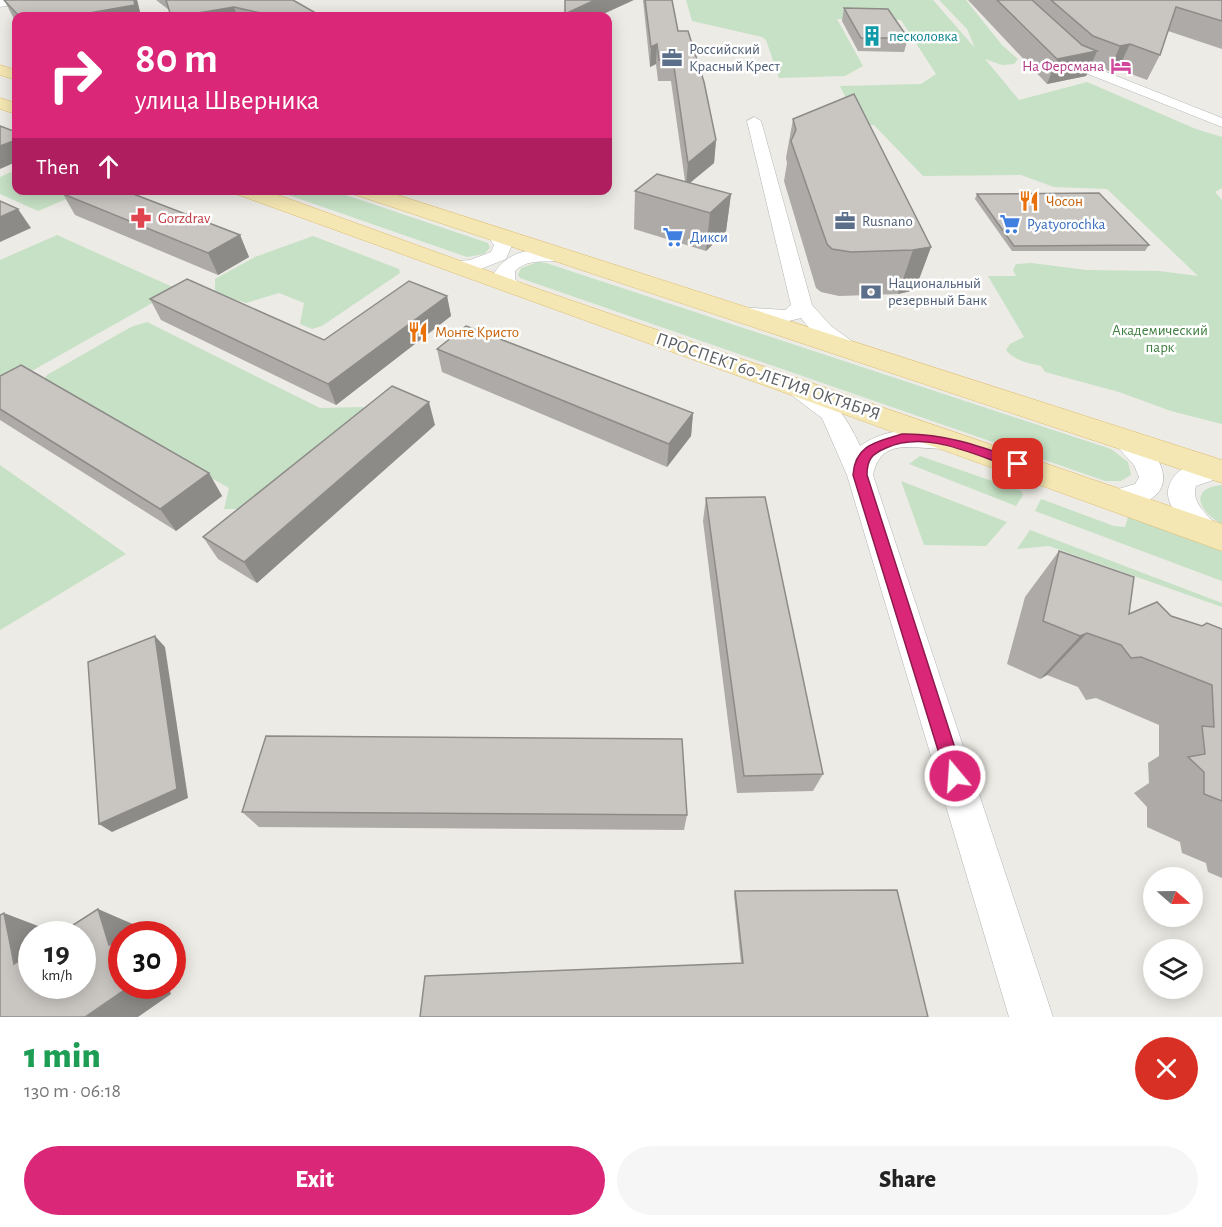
<!DOCTYPE html>
<html lang="en">
<head>
<meta charset="utf-8">
<style>
	body { margin:0; font-family:"Alegreya Sans",sans-serif; background:#f6f6f6; color:#222; height:100vh; display:flex; flex-direction:column; font-size:22px; white-space:nowrap }
	* { box-sizing:border-box; margin:0 }
	p { font-size:20px; color:#767676 }
	.icon { flex:none; width:33px; height:33px; fill:none; stroke:currentColor; stroke-width:2; stroke-linecap:round; stroke-linejoin:round }
	.map { position:relative; height:1017px; overflow:hidden }
	.panel { display:flex; flex-direction:column; background:#fff; flex:1 }
	.panel>* { flex:none }
	.hud { position:absolute; left:12px; top:12px; width:600px; height:183px; border-radius:12px; box-shadow:0 3px 15px #0003; background:#db2777; color:#fff; overflow:hidden }
	.needle { width:39px; rotate:110deg }
	.buttons { position:absolute; left:1143px; top:867px; display:grid; gap:12px }
	.buttons a { display:grid; place-items:center; width:60px; height:60px; border-radius:50%; background:#fff; box-shadow:0 3px 15px #0003; font-size:30px }
	.speed { position:absolute; left:18px; top:921px; display:flex; gap:12px; font-size:30px; font-weight:700; text-align:center }
	.speed>* { display:grid; place-content:center; width:78px; height:78px; border-radius:50%; background:#fff; box-shadow:0 3px 15px #0003; line-height:1 }
	.speed small { font-size:15px; font-weight:400 }
	.speed .limit { border:9px solid #d22; background:#fff; color:#111 }
	.pin { position:absolute; display:grid; place-items:center; width:51px; height:51px; color:#fff; margin:-26px; border-radius:12px; box-shadow:0 3px 9px #0006 }
	.me { position:absolute; width:66px; margin:-33px; rotate:342deg; stroke-linejoin:round; filter:drop-shadow(0 0 4px #0008) }
	.turn { display:flex; align-items:center; gap:21px; height:126px; padding:0 24px; font-size:27px }
	.turn .icon { width:78px; height:78px; stroke-width:2.5 }
	.turn b { display:block; font-size:42px; line-height:51px }
	.then { display:flex; align-items:center; height:57px; padding:0 24px; background:#0003; gap:12px; font-size:22px }
	.round { display:grid; place-items:center; flex:none; width:63px; height:63px; border-radius:32px; background:#f6f6f6 }
	.headline { display:flex; align-items:center; justify-content:space-between; height:102px; padding:0 24px }
	h1 { font-size:36px; font-weight:800; line-height:45px; color:#1e9e55 }
	.button { display:flex; gap:12px; margin-top:auto; padding:12px 24px }
	.button a { flex:1; height:69px; border-radius:36px; background:#db2777; color:#fff; font-size:24px; font-weight:800; line-height:69px; text-align:center }
	.button a+a { background:#f6f6f6; color:#222 }
	.map>svg:first-child { display:block }
	.green { fill:#c6e1c5 }
	.lines { fill:none; stroke-linecap:round; stroke-linejoin:round }
	.minor-casing { stroke:#b2b5b8; stroke-width:1 }
	.secondary-casing { stroke:#b1b4b8; stroke-width:1 }
	.primary-casing { stroke:#dfba6d; stroke-width:1 }
	.minor { fill:#fff; fill-rule:evenodd }
	.secondary { fill:#fff; fill-rule:evenodd }
	.primary { fill:#f4e7b3; fill-rule:evenodd }
	.wall { fill:#adaaa7 }
	.shaded-wall { fill:#8d8b88 }
	.building { fill:#c9c6c2; stroke:#8d8b88; stroke-width:1.5 }
	.route { fill:#db2777; stroke:#8e194d; stroke-width:1.5 }
	.labels { text-anchor:middle; dominant-baseline:central; stroke-width:5; stroke-linejoin:round; paint-order:stroke }
	.far-culture-label { font-size:15px; fill:#0d838f; stroke:#fff; text-anchor:start }
	.far-service-label { font-size:15px; fill:#4e5e75; stroke:#fff; text-anchor:start }
	.far-hotel-label { font-size:15px; fill:#b23c85; stroke:#fff; text-anchor:end }
	.far-food-label { font-size:15px; fill:#c56008; stroke:#fff; text-anchor:start }
	.far-health-label { font-size:15px; fill:#be3a42; stroke:#fff; text-anchor:start }
	.far-shop-label { font-size:15px; fill:#366cbe; stroke:#fff; text-anchor:start }
	.far-park-label { font-size:15px; fill:#407f41; stroke:#fff }
	.street-label { font-size:18px; fill:#5d6063; stroke:#fff }
</style>
</head>
<body>
<div class="map">
<svg width="1222" height="1017" viewBox="0 0 1222 1017">
	<rect width="100%" height="100%" fill="#edebe5"/>
	<g class="green">
		<path d="M686,0h247l42,48 -8,-19 -28,-29h27l36,45 16,14 -4,5 -12,1 -17,-6 34,41 68,-18 109,47 26,8v51l-7,4 7,8v224l-51,-13 -52,-19 -74,-20 -4,-6c-13,-3 -26,-5 -35,-16l4,-6 14,-7 -36,-61h28l-3,-6 3,-6 16,-1 54,7 73,1 39,5 -91,-87 -53,-2 -33,-12 -98,1 -49,-51h-15l-19,-39 81,-2 15,-10 -35,-54 -64,-1 26,47 -18,10 -66,2 -13,-38 -4,-3 -70,-16z"/>
		<polygon points="16,170 16,190 85,191 38,211 0,194 0,177"/>
		<polygon points="277,191 334,191 488,243 490,248 484,254 467,257"/>
		<polygon points="57,235 177,289 0,389 0,260"/>
		<polygon points="313,236 399,269 400,273 322,326 312,329 300,324 304,303 279,293 246,303 215,293 215,279 255,257"/>
		<polygon points="538,262 546,263 1111,449 1128,462 1131,475 1121,481 1105,481 520,278 518,275 521,268"/>
		<polygon points="147,322 320,408 363,407 368,416 248,509 224,509 229,488 42,382 47,375 131,327"/>
		<polygon points="920,456 1021,491 1023,495 1016,506 909,464"/>
		<polygon points="0,465 126,554 0,630"/>
		<polygon points="901,481 1007,522 986,546 924,545"/>
		<path d="M1222,485v39c-22,-11 -35,-36 0,-39z"/>
		<polygon points="1041,499 1114,526 1125,527 1128,517 1222,551 1222,581 1035,511"/>
		<polygon points="1030,530 1222,603 1222,607 1049,546 1017,549"/>
	</g>
	<g class="lines">
		<g class="minor-casing">
			<g id="minor">
				<polygon points="1004,0 1015,0 1081,62 1222,118 1222,127 1073,68"/>
				<path d="M754,117l7,4 51,184 19,21 29,21 3,5 -3,5c-23,6 -46,-23 -59,-39l-16,4 -47,-3 -7,-2 -3,-4 3,-4 7,-2 47,3 6,-5 -44,-184z"/>
				<polygon points="497,231 503,232 512,245 506,259 473,272 446,270 443,266 446,262 470,260 491,252 494,245 488,236 491,232"/>
				<path d="M540,250l22,2 2,4 -2,4c-18,4 -32,-3 -47,11v8l12,10 -3,4c-15,4 -27,-5 -30,-20 12,-17 26,-23 46,-23z"/>
				<path d="M794,379c33,8 53,38 66,67 26,-19 65,-20 95,-11l3,6 -3,6c-29,8 -73,-17 -82,28l180,542h-44l-162,-542 -25,-57 -36,-27 -4,-5 4,-5z"/>
				<path d="M1123,431c32,10 63,58 17,73 -11,4 -21,5 -32,2l-4,-7 4,-7 27,-8 4,-7 -5,-12 -23,-25 3,-6z"/>
				<path d="M1213,461l9,2v14l-26,9c-6,20 17,31 26,47l-4,8c-3,1 -6,2 -9,3 -15,0 -40,-35 -41,-49 -1,-8 4,-17 9,-22 9,-8 25,-10 36,-12z"/>
			</g>
		</g>
		<g class="secondary-casing">
			<polygon id="secondary" points="0,0 22,0 21,3 0,7"/>
		</g>
		<g class="primary-casing">
			<g id="primary">
				<polygon points="0,65 16,70 16,80 0,75"/>
				<polygon points="0,98 16,103 16,114 0,109"/>
				<polygon points="233,190 264,190 541,290 1222,524 1222,551 236,194"/>
				<polygon points="350,190 382,190 1222,460 1222,483 353,194"/>
			</g>
		</g>
		<use href="#minor" class="minor"/>
		<use href="#secondary" class="secondary"/>
		<use href="#primary" class="primary"/>
	</g>
	<g class="wall">
		<polygon points="4,0 137,0 141,16 16,16 16,21 13,17"/>
		<polygon points="156,0 293,0 321,16 171,16 169,10"/>
		<polygon points="643,0 672,0 678,31 716,140 714,163 690,183 731,194 726,231 706,251 634,229 635,191 685,181 671,81 658,81 656,64 650,67"/>
		<polygon points="968,0 1222,0 1222,49 1168,31 1160,55 1147,80 1118,69 1109,71 1091,64 1086,76 1047,84"/>
		<polygon points="844,8 908,38 904,52 858,51 842,21"/>
		<polygon points="793,119 931,247 915,290 898,294 839,296 821,292 816,288 784,181 787,163 786,158"/>
		<polygon points="63,194 240,235 249,257 218,275 75,215"/>
		<polygon points="977,194 1149,245 1145,251 1012,251 975,199"/>
		<polygon points="447,296 451,316 336,405 161,320 150,299 324,340"/>
		<polygon points="437,349 693,413 691,436 667,467 442,372"/>
		<polygon points="0,376 209,473 222,496 176,531 0,420"/>
		<polygon points="435,425 257,583 218,559 203,537"/>
		<polygon points="706,498 823,774 813,791 737,793 703,521"/>
		<polygon points="1059,551 1129,614 1171,616 1202,626 1222,629 1222,878 1208,872 1206,863 1182,853 1180,842 1147,827 1147,807 1134,793 1149,783 1148,763 1159,756 1159,725 1096,698 1086,700 1078,687 1047,675 1040,679 1007,664 1025,597"/>
		<polygon points="242,812 687,815 684,830 259,827"/>
		<polygon points="735,891 928,1017 741,963 734,895"/>
	</g>
	<g class="shaded-wall">
		<polygon points="134,0 137,0 141,16 72,16"/>
		<polygon points="595,0 634,0 599,16 565,16 565,14"/>
		<polygon points="234,7 237,16 180,16"/>
		<polygon points="657,44 656,64 650,67 651,47"/>
		<polygon points="1130,44 1118,69 1109,71 1120,46"/>
		<polygon points="1097,51 1086,76 1047,84 1057,59"/>
		<polygon points="16,140 16,162 0,169 0,146"/>
		<polygon points="716,140 714,163 686,186 688,163"/>
		<polygon points="731,194 726,231 706,251 710,213"/>
		<polygon points="18,209 31,228 0,242 0,217"/>
		<polygon points="240,235 249,257 218,275 208,253"/>
		<polygon points="931,247 915,290 898,294 913,250"/>
		<polygon points="447,296 451,316 336,405 328,384"/>
		<polygon points="429,402 435,425 257,583 244,562"/>
		<polygon points="693,413 691,436 667,467 669,444"/>
		<polygon points="209,473 222,496 176,531 160,509"/>
		<polygon points="1087,633 1047,675 1040,679 1080,636"/>
		<polygon points="155,636 165,647 188,798 112,832 99,824"/>
		<polygon points="98,909 135,925 137,934 122,934 122,950 109,945"/>
		<polygon points="4,913 46,929 48,934 32,934 32,969 14,964"/>
		<polygon points="139,924 161,934 142,934"/>
		<polygon points="172,940 183,972 172,980"/>
		<polygon points="130,986 168,986 171,994 138,1017 85,1017"/>
	</g>
	<g class="building">
		<polygon points="4,0 134,0 135,5 72,16 19,16"/>
		<polygon points="166,0 293,0 321,16 274,16 234,7 180,16 171,16"/>
		<polygon points="565,0 595,0 565,14"/>
		<polygon points="645,0 672,0 678,31 688,31 704,82 716,140 688,163 673,60 659,60 657,44 651,47"/>
		<polygon points="997,0 1032,0 1082,45 1097,51 1057,59"/>
		<polygon points="1051,0 1222,0 1222,21 1176,7 1160,55 1130,44 1120,46 1093,36"/>
		<polygon points="844,8 888,9 908,38 861,38"/>
		<polygon points="854,94 931,247 913,250 851,252 832,249 827,244 791,141 796,130 793,119"/>
		<polygon points="0,126 16,132 16,140 0,146"/>
		<polygon points="657,174 731,194 710,213 635,191"/>
		<polygon points="71,190 123,190 240,235 208,253 63,194"/>
		<polygon points="1099,193 1149,245 1014,246 977,194"/>
		<polygon points="0,201 18,209 0,217"/>
		<polygon points="187,279 324,340 409,281 447,296 328,384 150,299"/>
		<polygon points="466,326 693,413 669,444 437,349"/>
		<polygon points="21,365 209,473 160,509 0,409 0,376"/>
		<polygon points="392,386 429,402 244,562 203,537"/>
		<polygon points="765,497 823,774 744,776 706,498"/>
		<polygon points="1059,551 1134,577 1129,614 1157,602 1171,616 1202,626 1207,623 1222,629 1222,801 1204,794 1204,772 1188,757 1205,754 1202,726 1214,727 1212,685 1141,657 1131,658 1121,645 1087,633 1080,636 1043,621"/>
		<polygon points="155,636 177,789 99,824 88,662"/>
		<polygon points="266,736 682,739 687,815 242,812"/>
		<polygon points="897,890 928,1017 420,1017 425,976 743,963 735,891"/>
		<polygon points="98,909 109,945 122,936 122,986 130,986 85,1017 0,1017 0,915 4,913 14,964 32,952 32,986 82,986 82,934 59,934"/>
		<polygon points="139,924 142,934 124,934"/>
	</g>
	<path class="route" d="M902,434c43,-1 80,13 120,27l2,3 -6,5c-41,-12 -89,-40 -132,-21 -14,6 -19,11 -19,27l97,301 -3,6 -6,3 -7,-3 -2,-6 -93,-301c2,-30 23,-33 49,-41z"/>
	<defs>
		<g id="building-bare" transform="scale(1.62)"><path d="M-4-6H4V6H1V3H-1V6H-4ZM-2.5-4.3h1.7v1.8h-1.7ZM.8-4.3h1.7v1.8H.8ZM-2.5-1h1.7V.8h-1.7ZM.8-1h1.7V.8H.8Z" fill="#0f9aa8" stroke="#fff" stroke-width="2.5" paint-order="stroke"/></g>
		<g id="office-bare" transform="scale(1.62)"><path d="M-6-3h4V-5.5h4V-3h4V5H-6ZM-1-4.5V-3h2v-1.5ZM-6 0V1H6V0Z" fill="#5c6f8a" stroke="#fff" stroke-width="2.5" paint-order="stroke"/></g>
		<g id="hotel-bare" transform="scale(1.62)"><path d="M-6-4.5h1.5V1H6V5H4.5V3h-9V5H-6ZM-4 0a1.8 1.8 0 1 1 3.6 0ZM.5 0V-2.5h3Q6-2.5 6 0Z" fill="#d1479c" stroke="#fff" stroke-width="2.5" paint-order="stroke"/></g>
		<g id="restaurant-bare" transform="scale(1.62)"><path d="M-5-6h1v4h1v-4h1v4h1v-4h1v5L-1.5 .5V6h-2V.5L-5-1ZM5-6V6H3V1.5H1.5Q1.5-4 5-6Z" fill="#e8710a" stroke="#fff" stroke-width="2.5" paint-order="stroke"/></g>
		<g id="pharmacy-bare" transform="scale(1.62)"><path d="M-2-6h4v4h4v4h-4v4h-4v-4h-4v-4h4Z" fill="#e0444e" stroke="#fff" stroke-width="2.5" paint-order="stroke"/></g>
		<g id="supermarket-bare" transform="scale(1.62)"><path d="M-6-5.5h2.5l.6 2H6L4.5 2H-2.5L-4.4-4H-6ZM-1.5 3.2a1.3 1.3 0 1 0 .1 0ZM3 3.2a1.3 1.3 0 1 0 .1 0Z" fill="#3f7fe0" stroke="#fff" stroke-width="2.5" paint-order="stroke"/></g>
		<g id="bank-bare" transform="scale(1.62)"><path d="M-6-4H6V4H-6ZM0-2.3a2.3 2.3 0 1 0 0 4.6a2.3 2.3 0 1 0 0-4.6Z" fill="#5c6f8a" stroke="#fff" stroke-width="2.5" paint-order="stroke"/></g>
	</defs>
	<g fill-rule="evenodd">
		<use href="#building-bare" x="872" y="36"/>
		<use href="#office-bare" x="672" y="58"/>
		<use href="#hotel-bare" x="1121" y="66"/>
		<use href="#restaurant-bare" x="1029" y="201"/>
		<use href="#pharmacy-bare" x="141" y="218"/>
		<use href="#office-bare" x="845" y="221"/>
		<use href="#supermarket-bare" x="1010" y="224"/>
		<use href="#supermarket-bare" x="673" y="237"/>
		<use href="#bank-bare" x="871" y="292"/>
		<use href="#restaurant-bare" x="418" y="332"/>
	</g>
	<g class="labels">
		<g class="far-culture-label">
			<text x="889" y="36">песколовка</text>
		</g>
		<g class="far-service-label">
			<text x="689" y="49">Российский<tspan x="689" dy="17">Красный Крест</tspan></text>
			<text x="862" y="221">Rusnano</text>
			<text x="888" y="283">Национальный<tspan x="888" dy="17">резервный Банк</tspan></text>
		</g>
		<g class="far-hotel-label">
			<text x="1104" y="66">На Ферсмана</text>
		</g>
		<g class="far-food-label">
			<text x="1046" y="201">Чосон</text>
			<text x="435" y="332">Монте Кристо</text>
		</g>
		<g class="far-health-label">
			<text x="158" y="218">Gorzdrav</text>
		</g>
		<g class="far-shop-label">
			<text x="1027" y="224">Pyatyorochka</text>
			<text x="690" y="237">Дикси</text>
		</g>
		<g class="far-park-label">
			<text x="1160" y="330">Академический<tspan x="1160" dy="17">парк</tspan></text>
		</g>
		<g class="street-label">
			<text transform="translate(768 377) rotate(19)">ПРОСПЕКТ 60-ЛЕТИЯ ОКТЯБРЯ</text>
		</g>
	</g>
</svg>
<div class="buttons">
<a><svg class="needle" viewBox="-14 -14 28 28"><path d="M0-13l5 13h-10z" fill="#e53935"/><path d="M0 13l5-13h-10z" fill="#767676"/></svg></a>
<a><svg class="icon" aria-label="layers" viewBox="0 0 24 24"><path d="M12 4l9 5-9 5-9-5zM3 14l9 5 9-5"/></svg></a>
</div>
<div class="speed"><div>19<small>km/h</small></div><div class="limit">30</div></div>
<div class="pin" style="left:1018px;top:464px;background:#d93025"><svg class="icon" aria-label="arrive" viewBox="0 0 24 24"><path d="M6 21V4h12l-3 4 3 4H6"/></svg></div>
<svg class="me" style="left:955px;top:776px" viewBox="-20 -20 40 40"><circle r="17" fill="#db2777" stroke="#fff" stroke-width="3"/><path d="M0-11L8 9 0 5-8 9z" fill="#fff"/></svg>
<div class="hud">
<div class="turn"><svg class="icon" aria-label="right" viewBox="0 0 24 24"><path d="M7 20v-9h11M14 6l5 5-5 5"/></svg><div><b>80 m</b>улица Шверника</div></div>
<div class="then">Then<svg class="icon" aria-label="ahead" viewBox="0 0 24 24"><path d="M12 20V5M6 11l6-6 6 6"/></svg></div>
</div>
</div>
<section class="panel">
<div class="headline"><div><h1>1 min</h1><p>130 m · 06:18</p></div><a class="round" style="background:#d93025;color:#fff"><svg class="icon" aria-label="close" viewBox="0 0 24 24"><path d="M6 6l12 12M18 6L6 18"/></svg></a></div>
<div class="button"><a>Exit</a><a>Share</a></div>
</section>
</body>
</html>
